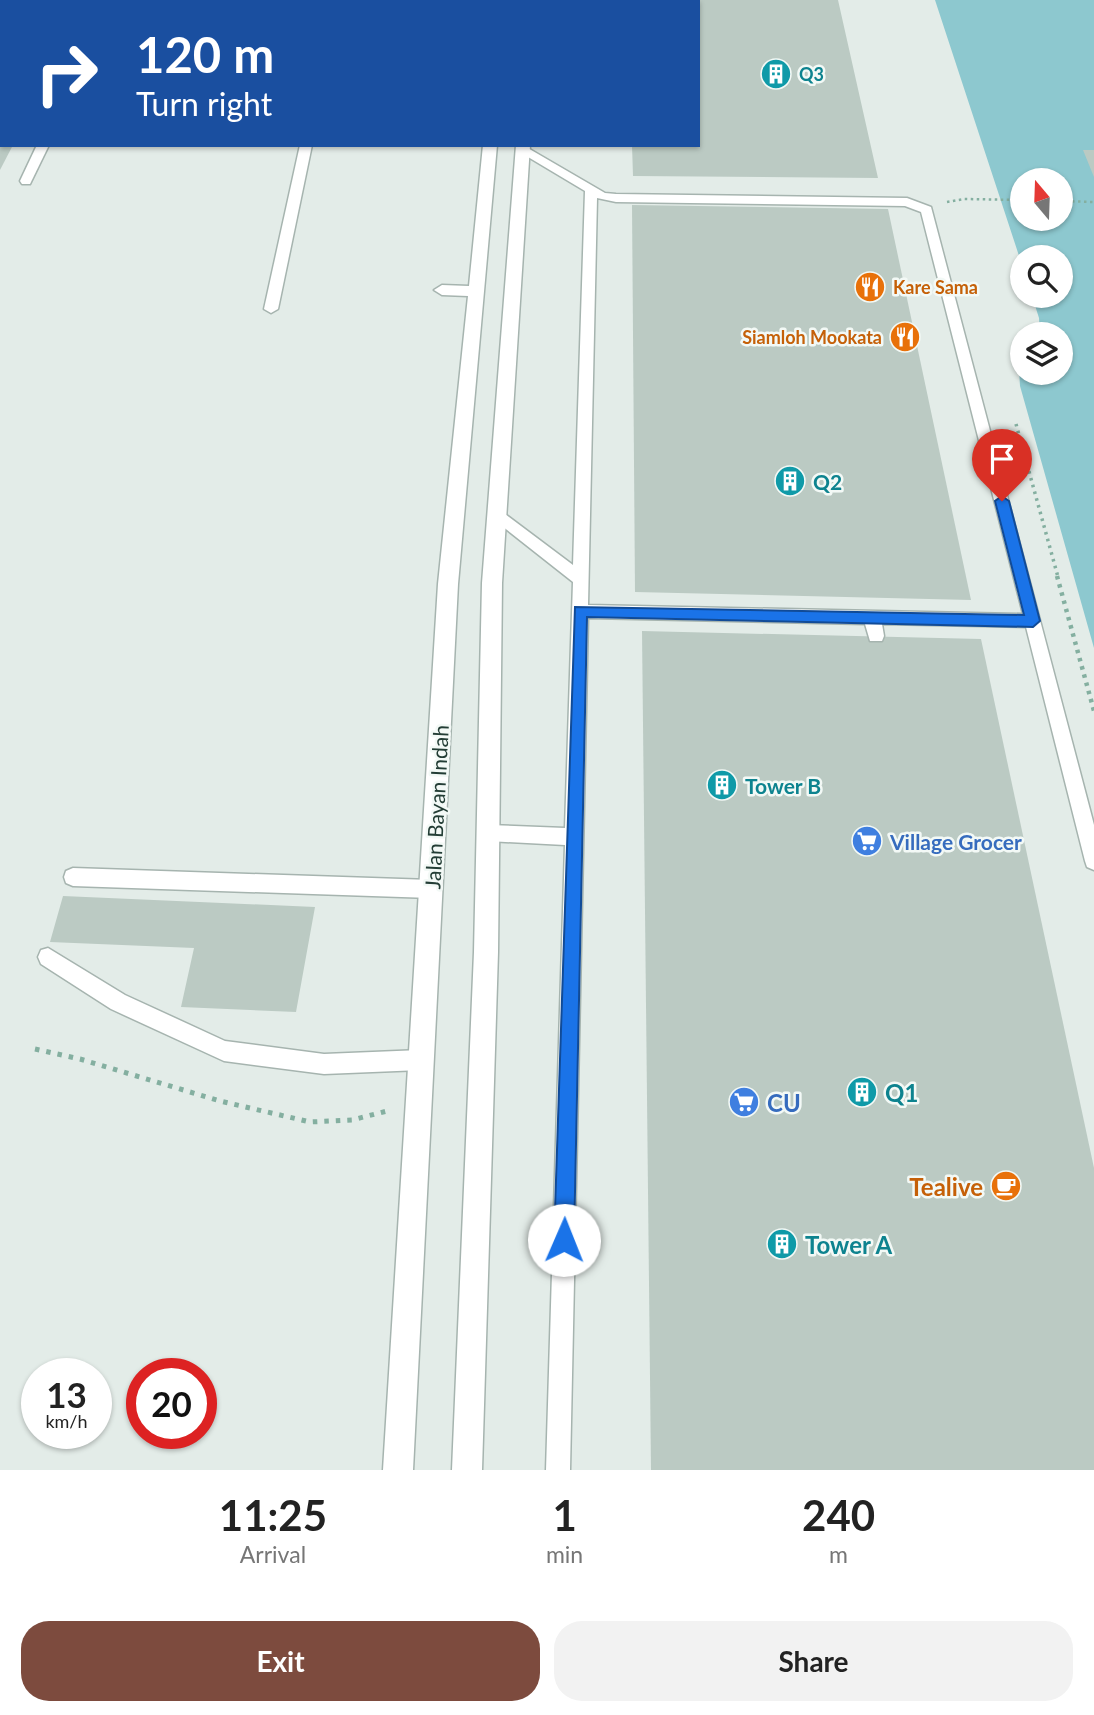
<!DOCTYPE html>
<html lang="en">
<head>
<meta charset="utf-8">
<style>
	body { margin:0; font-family:Lato,sans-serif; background:#f2f2f2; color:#222; height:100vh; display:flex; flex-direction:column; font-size:26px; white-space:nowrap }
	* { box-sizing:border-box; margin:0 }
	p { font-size:23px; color:#767676 }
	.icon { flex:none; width:38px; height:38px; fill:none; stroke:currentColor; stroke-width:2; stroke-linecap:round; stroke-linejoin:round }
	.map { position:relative; height:1470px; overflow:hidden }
	.drawer { display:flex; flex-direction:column; background:#fff; flex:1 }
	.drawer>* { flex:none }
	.guide { position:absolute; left:0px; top:0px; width:700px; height:147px; box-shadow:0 2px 5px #0004; background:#1a4fa0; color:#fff; overflow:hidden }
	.needle { width:46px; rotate:341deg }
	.fabs { position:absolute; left:1010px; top:168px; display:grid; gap:14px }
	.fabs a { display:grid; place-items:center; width:63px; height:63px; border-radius:50%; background:#fff; box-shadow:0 2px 5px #0004; font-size:35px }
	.speed { position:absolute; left:21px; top:1358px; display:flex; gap:14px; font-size:35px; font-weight:700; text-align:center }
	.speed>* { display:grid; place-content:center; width:91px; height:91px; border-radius:50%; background:#fff; box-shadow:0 2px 5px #0004; line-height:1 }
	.speed small { font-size:18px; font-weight:400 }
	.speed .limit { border:10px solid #d22; background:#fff; color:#111 }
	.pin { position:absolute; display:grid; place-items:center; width:60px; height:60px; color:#fff; margin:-72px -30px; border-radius:50% 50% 50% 0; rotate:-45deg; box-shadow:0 0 7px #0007 }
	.pin .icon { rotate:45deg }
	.me { position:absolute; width:77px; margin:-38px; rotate:1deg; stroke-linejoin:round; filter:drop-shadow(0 0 5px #0008) }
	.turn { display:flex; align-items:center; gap:24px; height:147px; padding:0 21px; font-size:32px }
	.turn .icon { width:91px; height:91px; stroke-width:2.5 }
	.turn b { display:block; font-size:49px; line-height:60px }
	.eta { display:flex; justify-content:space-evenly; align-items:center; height:119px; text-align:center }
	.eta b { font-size:42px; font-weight:700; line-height:49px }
	.cta { display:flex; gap:14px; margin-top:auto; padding:14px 21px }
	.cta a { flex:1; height:80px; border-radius:28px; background:#7d4b3e; color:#fff; font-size:28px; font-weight:700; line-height:80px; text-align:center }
	.cta a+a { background:#f2f2f2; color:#222 }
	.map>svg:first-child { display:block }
	.water { fill:#8dc8cf; fill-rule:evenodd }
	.building { fill:#bbcac3 }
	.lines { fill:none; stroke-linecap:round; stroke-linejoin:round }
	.service-casing { stroke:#a6b4af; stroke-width:3 }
	.minor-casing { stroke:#a6b4af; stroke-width:3 }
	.path-far3 { stroke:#84afa0; stroke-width:2.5; stroke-dasharray:2.5 3.5; stroke-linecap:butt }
	.path-far2 { stroke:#84afa0; stroke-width:3.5; stroke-dasharray:2.5 4.5; stroke-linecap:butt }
	.path-far1 { stroke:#84afa0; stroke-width:4.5; stroke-dasharray:3.5 5; stroke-linecap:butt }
	.path { stroke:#84afa0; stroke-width:5; stroke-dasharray:4.5 7; stroke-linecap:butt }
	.service { fill:#fff; fill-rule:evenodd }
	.minor { fill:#fff; fill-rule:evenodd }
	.route { fill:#1a73e8; stroke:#114b97; stroke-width:2 }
	.labels { text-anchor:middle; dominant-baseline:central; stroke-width:5; stroke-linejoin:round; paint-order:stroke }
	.far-culture-label { font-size:18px; font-weight:bold; fill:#0d838f; stroke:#f3f9f6; text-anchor:start }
	.far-food-label { font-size:18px; font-weight:bold; fill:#c56008; stroke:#f3f9f6; text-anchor:start }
	.culture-label { font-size:21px; font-weight:bold; fill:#0d838f; stroke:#f3f9f6; text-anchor:start }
	.street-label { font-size:21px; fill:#233d35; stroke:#f3f9f6 }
	.shop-label { font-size:21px; font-weight:bold; fill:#366cbe; stroke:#f3f9f6; text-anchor:start }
	.near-culture-label { font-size:24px; font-weight:bold; fill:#0d838f; stroke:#f3f9f6; text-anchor:start }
	.near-shop-label { font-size:24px; font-weight:bold; fill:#366cbe; stroke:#f3f9f6; text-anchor:start }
	.near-food-label { font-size:24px; font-weight:bold; fill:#c56008; stroke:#f3f9f6; text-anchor:end }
</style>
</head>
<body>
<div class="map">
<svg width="1094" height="1470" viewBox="0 0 1094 1470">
	<rect width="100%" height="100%" fill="#e3ece8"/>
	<path class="water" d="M935,0h159v648l-74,-262 -1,-16 3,-9v12h38v-39h-20l-1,-16 -7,-22h28v-39h-38v8zM1022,180h38v39h-38z"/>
	<g class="building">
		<polygon points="698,0 838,0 878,178 633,176 632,145 698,145"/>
		<polygon points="0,145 13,145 0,170"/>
		<polygon points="1083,150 1094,150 1094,177"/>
		<polygon points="632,205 888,209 971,600 635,592"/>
		<polygon points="642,631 981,639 1094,1168 1094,1470 651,1470"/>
		<polygon points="63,896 315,907 296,1012 181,1007 194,948 50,942"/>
	</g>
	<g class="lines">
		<g class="service-casing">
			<g id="service">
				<rect x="332" y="0" width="10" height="2"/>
				<rect x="0" y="60" width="2" height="6"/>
				<polygon points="37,145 49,145 30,184 22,184 20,181"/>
				<polygon points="300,145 312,145 278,309 271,313 264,309"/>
				<path d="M518,147h8l79,46 11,1 291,4 24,9 163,618v45l-7,-3 -2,-6 -59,-234 -144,-3 2,12 -2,5h-12l-5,-17 -277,-6 -18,852h-24l19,-625 -77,-4 -7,-2 -2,-6 2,-6 7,-2 77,3 8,-246 -85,-67 8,-6 5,2 72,54 12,-374 -67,-40zM597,198l19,4 289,4 16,6 102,402 -435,-9z"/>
				<polygon points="73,868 431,880 438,883 441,889 438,895 431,898 73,886 66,883 64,877 66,871"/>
				<polygon points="48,948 125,995 225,1041 324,1054 421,1050 428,1053 431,1060 428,1067 421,1070 324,1074 224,1061 111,1009 41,964 38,957 41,950"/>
			</g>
		</g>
		<g class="minor-casing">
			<g id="minor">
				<polygon points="12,0 32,0 33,2 13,2"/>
				<polygon points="50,0 69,0 49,2"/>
				<rect x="498" y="0" width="12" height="2"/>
				<rect x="527" y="0" width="12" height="2"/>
				<polygon points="483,145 497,145 458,584 413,1470 383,1470 438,584 468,296 442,295 434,290 442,285 469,286"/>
				<polygon points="516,145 530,145 502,583 498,952 482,1470 452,1470 474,952 482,583"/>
			</g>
		</g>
		<g class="path-far3">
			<polyline points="1060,201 1094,202"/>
			<polyline points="947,202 964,199 1022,200"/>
		</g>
		<polyline class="path-far2" points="1016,424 1058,577"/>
		<polyline class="path-far1" points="1057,576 1094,711"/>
		<polyline class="path" points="35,1049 80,1059 220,1101 310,1122 352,1120 387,1111"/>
		<use href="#service" class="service"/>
		<use href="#minor" class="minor"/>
	</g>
	<polygon class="route" points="1002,496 1009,501 1040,621 1033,627 587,617 574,1240 571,1247 564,1250 557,1247 554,1240 575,607 1024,615 995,501"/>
	<defs>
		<g id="building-disc" transform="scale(1.575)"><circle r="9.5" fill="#0f9aa8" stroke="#f3f9f6"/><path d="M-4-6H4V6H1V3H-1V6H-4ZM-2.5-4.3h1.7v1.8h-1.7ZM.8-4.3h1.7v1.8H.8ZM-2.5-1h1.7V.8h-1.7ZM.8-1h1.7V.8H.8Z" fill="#fff"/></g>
		<g id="restaurant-disc" transform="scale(1.575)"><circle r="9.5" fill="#e8710a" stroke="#f3f9f6"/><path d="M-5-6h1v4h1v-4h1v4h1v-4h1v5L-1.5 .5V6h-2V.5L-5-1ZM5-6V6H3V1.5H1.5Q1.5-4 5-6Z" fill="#fff"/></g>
		<g id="supermarket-disc" transform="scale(1.575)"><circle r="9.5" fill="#3f7fe0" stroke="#f3f9f6"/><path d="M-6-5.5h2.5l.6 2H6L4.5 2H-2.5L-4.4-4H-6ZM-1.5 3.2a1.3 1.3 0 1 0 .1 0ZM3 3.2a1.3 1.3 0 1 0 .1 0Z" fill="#fff"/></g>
		<g id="cafe-disc" transform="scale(1.575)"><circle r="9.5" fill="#e8710a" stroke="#f3f9f6"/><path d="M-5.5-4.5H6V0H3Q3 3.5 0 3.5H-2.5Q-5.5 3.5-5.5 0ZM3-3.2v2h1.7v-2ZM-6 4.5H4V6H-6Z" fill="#fff"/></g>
	</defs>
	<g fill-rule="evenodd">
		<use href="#building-disc" x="776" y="74"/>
		<use href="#restaurant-disc" x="870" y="287"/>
		<use href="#restaurant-disc" x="905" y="337"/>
		<use href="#building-disc" x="790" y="481"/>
		<use href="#building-disc" x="722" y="785"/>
		<use href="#supermarket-disc" x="867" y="841"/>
		<use href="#building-disc" x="862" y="1092"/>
		<use href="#supermarket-disc" x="744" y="1102"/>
		<use href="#cafe-disc" x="1006" y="1186"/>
		<use href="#building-disc" x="782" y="1244"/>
	</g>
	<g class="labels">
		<g class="far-culture-label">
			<text x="799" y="74">Q3</text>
		</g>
		<g class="far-food-label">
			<text x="893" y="287">Kare Sama</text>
			<text x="882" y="337" text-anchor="end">Siamloh Mookata</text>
		</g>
		<g class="culture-label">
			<text x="813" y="481">Q2</text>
			<text x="745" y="785">Tower B</text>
		</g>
		<g class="street-label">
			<text transform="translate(436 807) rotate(-87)">Jalan Bayan Indah</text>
		</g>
		<g class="shop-label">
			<text x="890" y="841">Village Grocer</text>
		</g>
		<g class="near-culture-label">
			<text x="885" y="1092">Q1</text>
			<text x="805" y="1244">Tower A</text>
		</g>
		<g class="near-shop-label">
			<text x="767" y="1102">CU</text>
		</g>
		<g class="near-food-label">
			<text x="983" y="1186">Tealive</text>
		</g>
	</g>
</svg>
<div class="fabs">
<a><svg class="needle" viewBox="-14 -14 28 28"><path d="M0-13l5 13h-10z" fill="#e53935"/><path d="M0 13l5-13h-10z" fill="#767676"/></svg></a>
<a><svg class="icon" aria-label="search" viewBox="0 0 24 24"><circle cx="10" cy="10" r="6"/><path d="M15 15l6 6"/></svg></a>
<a><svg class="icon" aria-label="layers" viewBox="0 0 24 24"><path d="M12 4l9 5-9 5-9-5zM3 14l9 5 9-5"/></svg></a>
</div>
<div class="speed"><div>13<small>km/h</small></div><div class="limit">20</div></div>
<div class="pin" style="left:1002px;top:501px;background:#d93025"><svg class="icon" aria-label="arrive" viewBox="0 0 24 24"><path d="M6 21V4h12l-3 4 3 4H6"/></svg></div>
<svg class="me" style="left:564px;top:1240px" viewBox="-20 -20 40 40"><circle r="19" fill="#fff"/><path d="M0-13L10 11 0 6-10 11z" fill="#1a73e8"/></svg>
<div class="guide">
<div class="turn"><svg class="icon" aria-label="right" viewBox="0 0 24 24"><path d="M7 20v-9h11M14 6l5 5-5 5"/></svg><div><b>120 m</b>Turn right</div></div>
</div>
</div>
<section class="drawer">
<div class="eta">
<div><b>11:25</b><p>Arrival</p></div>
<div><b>1</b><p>min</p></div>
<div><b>240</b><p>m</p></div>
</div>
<div class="cta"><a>Exit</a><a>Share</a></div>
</section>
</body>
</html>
